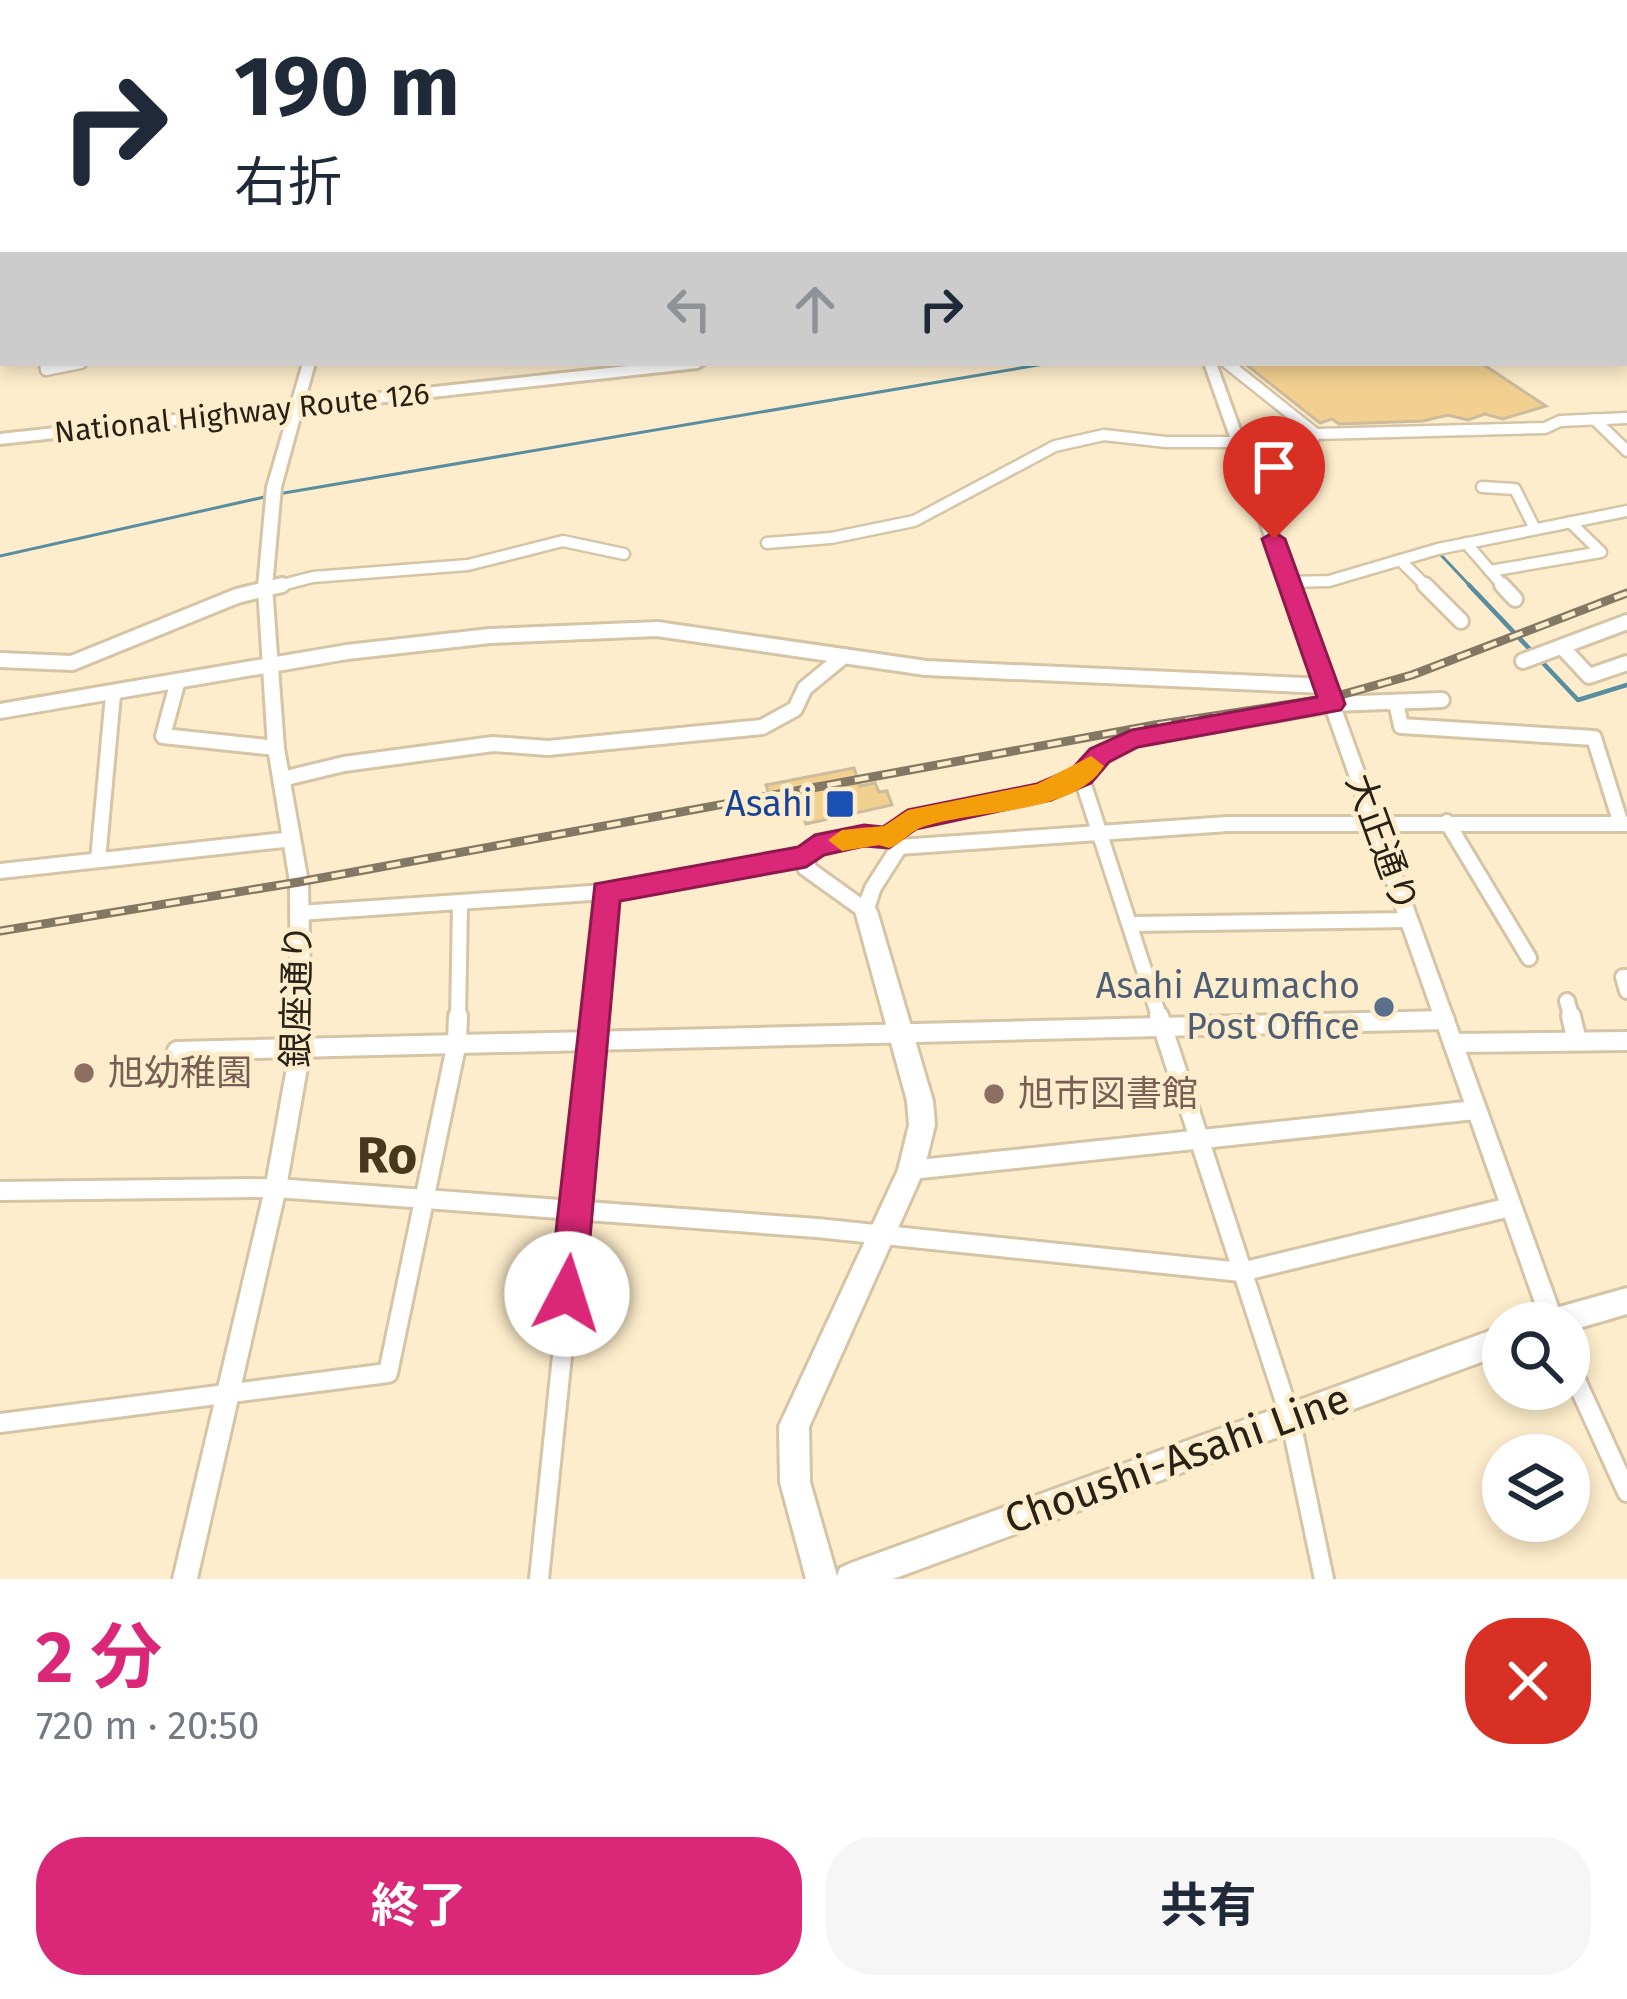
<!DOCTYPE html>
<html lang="ja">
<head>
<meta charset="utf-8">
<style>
	body { margin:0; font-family:"Fira Sans","Noto Sans JP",sans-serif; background:#f6f6f7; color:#1f2937; height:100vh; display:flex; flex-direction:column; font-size:45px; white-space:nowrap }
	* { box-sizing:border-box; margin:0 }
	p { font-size:39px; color:#747a83 }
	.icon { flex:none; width:66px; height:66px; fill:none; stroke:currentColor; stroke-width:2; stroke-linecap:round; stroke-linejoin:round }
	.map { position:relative; height:1579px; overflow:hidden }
	.drawer { display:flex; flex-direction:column; background:#fff; flex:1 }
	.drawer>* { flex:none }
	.guide { position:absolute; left:0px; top:0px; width:1629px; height:366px; box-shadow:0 6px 18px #0003; background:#fff; color:#1f2937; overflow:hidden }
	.tools { position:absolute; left:1482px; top:1302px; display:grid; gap:24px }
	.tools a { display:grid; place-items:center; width:108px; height:108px; border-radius:50%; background:#fff; box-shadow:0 6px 18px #0003; font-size:60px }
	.pin { position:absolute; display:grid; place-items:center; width:102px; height:102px; color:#fff; margin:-123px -51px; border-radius:50% 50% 50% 0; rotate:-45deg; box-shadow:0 0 12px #0007 }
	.pin .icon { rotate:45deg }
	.me { position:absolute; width:132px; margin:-66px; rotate:5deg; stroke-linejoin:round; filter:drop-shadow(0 0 9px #0008) }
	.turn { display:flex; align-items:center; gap:42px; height:252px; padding:0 36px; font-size:54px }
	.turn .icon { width:156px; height:156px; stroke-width:2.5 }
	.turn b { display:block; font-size:84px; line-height:102px }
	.lanes { display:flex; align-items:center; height:114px; padding:0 36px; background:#0003; justify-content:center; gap:60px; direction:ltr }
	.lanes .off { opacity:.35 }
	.round { display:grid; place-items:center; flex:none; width:126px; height:126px; border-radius:48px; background:#f6f6f7 }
	.overview { display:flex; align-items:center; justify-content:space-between; height:204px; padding:0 36px }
	h1 { font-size:72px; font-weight:700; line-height:90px; color:#db2777 }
	.cta { display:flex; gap:24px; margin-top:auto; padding:24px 36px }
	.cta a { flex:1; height:138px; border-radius:48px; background:#db2777; color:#fff; font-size:48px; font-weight:700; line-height:138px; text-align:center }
	.cta a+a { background:#f6f6f7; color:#1f2937 }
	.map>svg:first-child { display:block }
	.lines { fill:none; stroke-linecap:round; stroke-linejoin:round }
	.stream-far1 { stroke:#588e9f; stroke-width:3 }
	.stream { stroke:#588e9f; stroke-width:4.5 }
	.building { fill:#f2d090; stroke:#ccbb9c; stroke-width:3 }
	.minor-far3-casing { stroke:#d5c4a5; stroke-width:10 }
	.minor-far2-casing { stroke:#d5c4a5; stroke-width:15 }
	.minor-far1-casing { stroke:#d5c4a5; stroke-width:20 }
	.minor-casing { stroke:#d5c4a5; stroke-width:24 }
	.tertiary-casing { stroke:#d5c4a5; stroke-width:6 }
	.secondary-casing { stroke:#d5c4a5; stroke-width:6 }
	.primary-casing { stroke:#d5c4a5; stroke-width:6 }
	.trunk-casing { stroke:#d5c4a5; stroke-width:6 }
	.minor-far3 { stroke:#fff; stroke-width:8 }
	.minor-far2 { stroke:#fff; stroke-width:10 }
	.minor-far1 { stroke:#fff; stroke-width:14 }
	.minor { stroke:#fff; stroke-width:18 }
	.tertiary { fill:#fff; fill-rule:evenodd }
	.secondary { fill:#fff; fill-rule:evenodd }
	.primary { fill:#fff; fill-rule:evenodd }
	.trunk { fill:#fff; fill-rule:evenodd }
	.rail-casing { stroke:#837863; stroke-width:9 }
	.rail { stroke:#feedcc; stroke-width:4.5; stroke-dasharray:14; stroke-linecap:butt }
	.route { fill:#db2777; stroke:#8e194d; stroke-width:3 }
	.slow { fill:#f59e0b }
	.transit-dot { fill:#1a4fb4; stroke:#feedcc; stroke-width:4.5 }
	.service-dot { fill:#5c6f8a; stroke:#feedcc; stroke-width:4.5 }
	.education-dot { fill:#8d6e63; stroke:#feedcc; stroke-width:4.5 }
	.labels { text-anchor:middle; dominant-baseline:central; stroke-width:10; stroke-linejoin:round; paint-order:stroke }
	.far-street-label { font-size:30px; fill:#282216; stroke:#feedcc }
	.transit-label { font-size:36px; fill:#164399; stroke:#feedcc; text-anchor:end }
	.street-label { font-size:36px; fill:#282216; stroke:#feedcc }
	.service-label { font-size:36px; fill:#4e5e75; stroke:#feedcc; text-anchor:end }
	.education-label { font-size:36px; fill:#785e54; stroke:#feedcc; text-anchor:start }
	.near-street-label { font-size:42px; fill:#282216; stroke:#feedcc }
	.near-quarter-label { font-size:51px; font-weight:bold; fill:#47381d; stroke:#feedcc }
</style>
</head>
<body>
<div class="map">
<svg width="1627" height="1579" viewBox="0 0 1627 1579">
	<rect width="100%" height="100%" fill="#feedcc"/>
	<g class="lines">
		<g class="stream-far1">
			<polyline points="233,0 250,3"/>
			<polyline points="1440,554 1472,588"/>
			<polyline points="0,556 278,494 1050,363"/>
		</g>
		<polyline class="stream" points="1469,585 1578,700 1627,685"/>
	</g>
	<g class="building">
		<polygon points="1244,363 1481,363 1546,406 1503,419 1485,414 1468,420 1448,415 1423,421 1339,424 1332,419 1320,423"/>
		<polygon points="854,768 860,786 875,783 879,792 887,791 892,805 806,824 800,807 774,811 766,785"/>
	</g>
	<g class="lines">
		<g class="minor-far3-casing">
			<g id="minor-far3">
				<polyline points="211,0 228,3"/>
				<polyline points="843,0 869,3"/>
				<polyline points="105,3 114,0"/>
			</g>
		</g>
		<g class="minor-far2-casing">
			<g id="minor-far2">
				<polyline points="45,363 46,370 81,363"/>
				<polyline points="1227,363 1316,434 1311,442 1310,482 1253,480"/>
				<polyline points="1594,419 1627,451"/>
				<polyline points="1316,434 1545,428 1560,421 1627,418"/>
				<polyline points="1482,487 1515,489 1535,529"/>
				<polyline points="767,543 831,538 914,521 1055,446 1104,435 1166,442 1311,442"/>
				<polyline points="1466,543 1505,588"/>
				<polyline points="1400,560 1428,588"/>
				<polyline points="1490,571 1601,552 1570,522"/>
				<polyline points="1289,582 1329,581 1438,549 1627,511"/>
				<polyline points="270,588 313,577 468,565 563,541 624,554"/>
			</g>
		</g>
		<g class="minor-far1-casing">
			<g id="minor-far1">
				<polyline points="1425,585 1461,621"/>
				<polyline points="1502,585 1515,599"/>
				<polyline points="1562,647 1589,676 1627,663"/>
				<polyline points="0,660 72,663 237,596 282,585"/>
				<polyline points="1523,661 1627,622"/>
				<polyline points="177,684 163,736 276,748"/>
				<polyline points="1396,702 1401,726 1594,738 1621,824"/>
				<polyline points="0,711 347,652 490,636 657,629 926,668 1326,686"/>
				<polyline points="282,779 344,764 493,744 548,748 762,727 795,709 805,688 844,656"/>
				<polyline points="1447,822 1529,958"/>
				<polyline points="889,838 907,820 1042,793 1081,776"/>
				<polyline points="899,847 1228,824 1627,824"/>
				<polyline points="98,860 113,695"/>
				<polyline points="0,871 293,839"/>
				<polyline points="299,913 605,892 806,856"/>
				<polyline points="1131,924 1410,920"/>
				<polyline points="1627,977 1623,977 1627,991"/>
				<polyline points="1567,1001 1572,1019"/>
				<polyline points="458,1019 460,905"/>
				<polyline points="597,1019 605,892"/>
				<polyline points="1160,1019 1081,776 1099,756 1132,739 1332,704 1442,700"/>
			</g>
		</g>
		<g class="minor-casing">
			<g id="minor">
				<polyline points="1159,1016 1290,1417 1324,1579"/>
				<polyline points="1571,1016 1577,1041"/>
				<polyline points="1453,1043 1627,1041"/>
				<polyline points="177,1051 1445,1020"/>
				<polyline points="911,1170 1475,1110"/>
				<polyline points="276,1188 817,1228 1241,1272 1510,1207"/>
				<polyline points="1569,1365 1627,1492"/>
				<polyline points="0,1423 388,1373 457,1042 458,1016"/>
				<polyline points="539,1579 597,1016"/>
			</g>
		</g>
		<g class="tertiary-casing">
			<g id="tertiary">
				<polygon points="0,88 3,89 3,95 0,94"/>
				<polygon points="303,363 315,363 281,487 272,587 284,748 308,882 311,1045 286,1188 197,1579 173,1579 263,1197 0,1200 0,1182 267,1179 291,1045 290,882 268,748 258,587 267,487"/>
				<polygon points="1204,363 1216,363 1564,1323 1542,1323"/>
				<path d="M880,829l25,13 3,5 -28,44 -8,25h-12l-60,-43c-7,-13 0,-22 9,-32zM878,842l11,7 -23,36 -5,13 -46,-33v-7l5,-6z"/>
			</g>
		</g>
		<g class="secondary-casing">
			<rect id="secondary" x="1095" y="0" width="10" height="3"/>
		</g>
		<g class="primary-casing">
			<g id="primary">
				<polygon points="866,902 874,905 877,911 933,1101 935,1125 924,1170 809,1427 810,1482 837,1576 840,1568 851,1563 1503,1326 1503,1354 893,1579 806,1579 780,1482 779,1426 898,1170 909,1125 907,1101 855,911 858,905"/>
				<polygon points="1627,1288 1627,1314 1569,1331 1569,1323 1538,1323 1542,1313 1552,1309"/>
			</g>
		</g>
		<g class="trunk-casing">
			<g id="trunk">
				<rect x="1626" y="256" width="1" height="8"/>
				<polygon points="655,363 706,363 698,368 0,444 0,434"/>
			</g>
		</g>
		<use href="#minor-far3" class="minor-far3"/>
		<use href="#minor-far2" class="minor-far2"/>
		<use href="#minor-far1" class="minor-far1"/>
		<use href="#minor" class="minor"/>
		<use href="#tertiary" class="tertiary"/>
		<use href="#secondary" class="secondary"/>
		<use href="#primary" class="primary"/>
		<use href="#trunk" class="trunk"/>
		<g class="rail-casing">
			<polyline id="rail" points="0,931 299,882 1155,725 1330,698 1412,675 1627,593"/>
		</g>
		<use href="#rail" class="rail"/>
	</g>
	<polygon class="route" points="1274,532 1285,539 1345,704 1341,710 1138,747 1109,762 1091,783 1051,800 916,829 889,848 864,846 824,855 806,867 620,901 585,1294 579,1307 567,1312 554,1307 549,1294 595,884 798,847 815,835 864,825 883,827 908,810 1037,784 1072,769 1090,749 1132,730 1317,697 1262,539"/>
	<path class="slow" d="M1091,756l13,10c-32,51 -132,42 -184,62 -12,5 -18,16 -31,20l-10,-3 -37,6 -14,-11 14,-10 42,-4 24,-16 129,-26z"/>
	<rect class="transit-dot" x="825" y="789" width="30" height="30" rx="6"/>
	<circle class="service-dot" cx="1384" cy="1007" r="12"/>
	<g class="education-dot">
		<circle cx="84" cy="1073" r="12"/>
		<circle cx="994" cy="1094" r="12"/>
	</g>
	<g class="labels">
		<g class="far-street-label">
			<text transform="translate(242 413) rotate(-6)">National Highway Route 126</text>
		</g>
		<g class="transit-label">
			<text x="813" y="804">Asahi</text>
		</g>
		<g class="street-label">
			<text transform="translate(1382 843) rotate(70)">大正通り</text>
			<text transform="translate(297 996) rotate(-89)">銀座通り</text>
		</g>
		<g class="service-label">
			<text x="1360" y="986">Asahi Azumacho<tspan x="1360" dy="41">Post Office</tspan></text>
		</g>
		<g class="education-label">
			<text x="108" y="1073">旭幼稚園</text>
			<text x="1018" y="1094">旭市図書館</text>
		</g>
		<g class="near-street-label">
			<text transform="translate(1177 1459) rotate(-20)">Choushi-Asahi Line</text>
		</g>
		<g class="near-quarter-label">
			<text x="387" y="1156">Ro</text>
		</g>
	</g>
</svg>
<div class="tools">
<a><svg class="icon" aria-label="search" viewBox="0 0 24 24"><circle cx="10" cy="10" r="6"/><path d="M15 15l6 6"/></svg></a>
<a><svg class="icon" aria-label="layers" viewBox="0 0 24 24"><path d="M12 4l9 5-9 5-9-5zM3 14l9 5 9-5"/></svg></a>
</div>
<div class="pin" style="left:1274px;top:539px;background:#d93025"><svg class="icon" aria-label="arrive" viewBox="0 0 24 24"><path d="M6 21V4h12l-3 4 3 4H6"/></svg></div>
<svg class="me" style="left:567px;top:1294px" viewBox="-20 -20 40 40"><circle r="19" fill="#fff"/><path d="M0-13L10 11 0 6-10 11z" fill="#db2777"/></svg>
<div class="guide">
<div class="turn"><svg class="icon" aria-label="right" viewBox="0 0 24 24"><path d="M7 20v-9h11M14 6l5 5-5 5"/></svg><div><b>190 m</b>右折</div></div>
<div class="lanes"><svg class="icon off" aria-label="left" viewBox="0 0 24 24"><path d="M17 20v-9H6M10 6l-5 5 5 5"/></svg><svg class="icon off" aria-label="ahead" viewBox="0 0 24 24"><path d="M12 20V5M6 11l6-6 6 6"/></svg><svg class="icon" aria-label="right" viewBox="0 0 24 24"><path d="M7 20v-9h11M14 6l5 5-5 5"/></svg></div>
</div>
</div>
<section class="drawer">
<div class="overview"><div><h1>2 分</h1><p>720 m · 20:50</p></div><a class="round" style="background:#d93025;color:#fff"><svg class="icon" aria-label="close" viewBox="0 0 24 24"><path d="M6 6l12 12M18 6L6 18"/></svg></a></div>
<div class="cta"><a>終了</a><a>共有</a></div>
</section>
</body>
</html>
